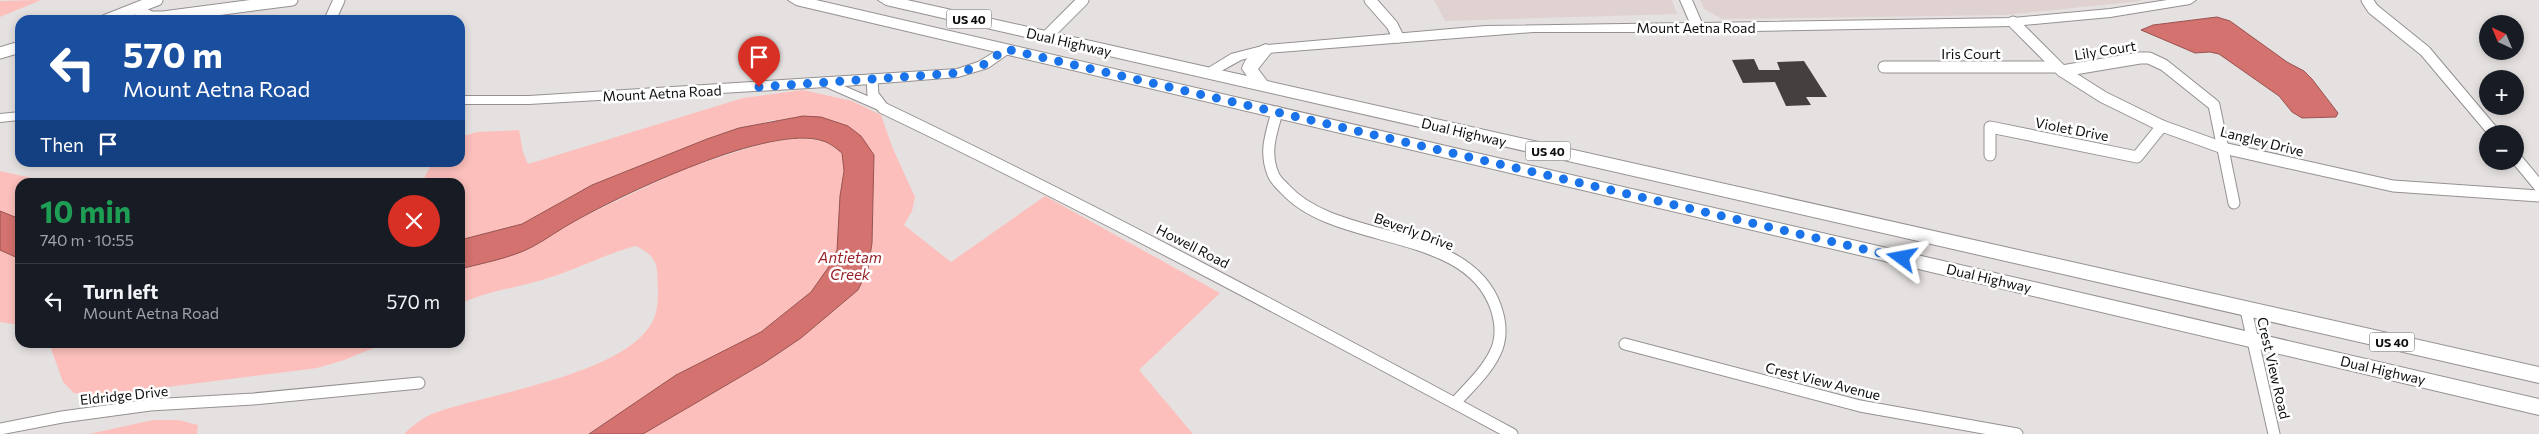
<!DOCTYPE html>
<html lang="en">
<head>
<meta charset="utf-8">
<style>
	body { margin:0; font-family:Commissioner,sans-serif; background:#242831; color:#f1f3f6; height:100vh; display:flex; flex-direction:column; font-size:19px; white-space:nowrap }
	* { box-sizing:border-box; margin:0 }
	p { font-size:16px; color:#9ea1a6 }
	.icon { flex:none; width:28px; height:28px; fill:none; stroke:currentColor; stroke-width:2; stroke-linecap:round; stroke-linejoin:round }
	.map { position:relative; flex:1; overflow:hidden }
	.drawer { position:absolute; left:15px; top:178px; width:450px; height:170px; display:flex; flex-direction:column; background:#171b24; border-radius:15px; box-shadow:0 2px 8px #0003 }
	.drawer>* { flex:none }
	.guide { position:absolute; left:15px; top:15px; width:450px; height:152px; border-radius:15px; box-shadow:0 2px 8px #0003; background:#1a4fa0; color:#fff; overflow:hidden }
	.needle { width:32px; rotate:316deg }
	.tools { position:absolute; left:2479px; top:15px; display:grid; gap:10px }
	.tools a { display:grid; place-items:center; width:45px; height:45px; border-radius:50%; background:#171b24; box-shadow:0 2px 8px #0003; font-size:25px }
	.pin { position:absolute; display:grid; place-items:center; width:42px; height:42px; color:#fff; margin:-51px -21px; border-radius:50% 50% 50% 0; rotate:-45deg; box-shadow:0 0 5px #0007 }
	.pin .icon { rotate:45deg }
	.me { position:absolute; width:55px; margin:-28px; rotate:283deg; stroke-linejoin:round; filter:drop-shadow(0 0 4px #0008) }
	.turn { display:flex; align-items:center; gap:18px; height:105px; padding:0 25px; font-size:22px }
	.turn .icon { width:65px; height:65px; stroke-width:2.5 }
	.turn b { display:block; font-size:35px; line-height:42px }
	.then { display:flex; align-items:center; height:48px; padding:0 25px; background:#0003; gap:10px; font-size:19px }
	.round { display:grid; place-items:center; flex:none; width:52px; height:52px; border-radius:26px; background:#242831 }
	.summary { display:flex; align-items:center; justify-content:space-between; height:85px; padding:0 25px }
	h1 { font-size:30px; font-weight:700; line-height:38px; color:#1e9e55 }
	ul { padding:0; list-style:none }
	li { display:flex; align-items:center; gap:15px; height:75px; padding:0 25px; border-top:1px solid #363941 }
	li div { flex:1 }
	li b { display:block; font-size:19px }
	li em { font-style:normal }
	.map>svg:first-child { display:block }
	.built { fill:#dfd2d1 }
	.green { fill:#fcbfbb }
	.water { fill:#d3726e; stroke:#985451 }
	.building { fill:#444040 }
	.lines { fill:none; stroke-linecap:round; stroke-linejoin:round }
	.minor-casing { stroke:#969191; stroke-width:13 }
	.tertiary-casing { stroke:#969191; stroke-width:2 }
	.primary-casing { stroke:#969191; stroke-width:2 }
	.minor { stroke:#fff; stroke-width:11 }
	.tertiary { fill:#fff; fill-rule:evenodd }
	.primary { fill:#fff; fill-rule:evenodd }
	.route { stroke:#1a73e8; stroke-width:9; stroke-dasharray:0 16.2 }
	.labels { text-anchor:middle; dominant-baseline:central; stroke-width:5; stroke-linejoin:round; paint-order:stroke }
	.shield { fill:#fff; stroke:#575656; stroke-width:1 }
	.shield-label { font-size:12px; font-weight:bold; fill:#0f0e0e }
	.street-label { font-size:14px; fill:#0f0e0e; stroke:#fff }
	.water-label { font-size:15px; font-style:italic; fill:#972228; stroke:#fff }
</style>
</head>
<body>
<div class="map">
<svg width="2539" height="434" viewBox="0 0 2539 434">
	<rect width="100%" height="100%" fill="#e6e1e1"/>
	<g class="built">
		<polygon points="1434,0 1672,0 1677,14 1445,21"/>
		<polygon points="1700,0 2140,0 2141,1 2005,15 1722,19 1704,9"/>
	</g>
	<g class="green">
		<polygon points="41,0 0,17 0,1"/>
		<polygon points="803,90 852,101 881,115 893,149 915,197 912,211 904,225 951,262 1045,196 1220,293 1139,370 1193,434 643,434 764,363 801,338 858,290 868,270 872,243 874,155 773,120 707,139 592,185 522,224 460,240 460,182 422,182 432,163 460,162 460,137 477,132 519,130 523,152 528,164 743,98"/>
		<path d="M798,138l26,3 18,12 2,18 -4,25 -3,54 -9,18 -17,24 -50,40 -85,43 -87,59h-185c7,-7 18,-16 28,-20 52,-21 209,-40 224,-102 2,-8 2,-16 2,-23 -1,-24 1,-31 -22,-43 -32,8 -62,25 -94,34 -27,8 -56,11 -82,24v-35l71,-21 43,-27 112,-53 82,-26z"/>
		<polygon points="0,171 50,182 20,182 20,219 0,211"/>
		<polygon points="0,250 20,259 20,325 0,322"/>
		<polygon points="49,343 49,342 386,343 344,360 317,368 96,396 74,393 63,382"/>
		<polygon points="153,420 178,420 198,425 197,434 89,434"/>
	</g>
	<g class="water">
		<polygon points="2217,17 2230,21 2287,62 2304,71 2312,79 2338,113 2336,117 2302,118 2292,112 2279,96 2219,54 2210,52 2195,53 2141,30 2153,25"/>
		<path d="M803,116l18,1 27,9 13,10 13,19 -2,88 -4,27 -10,20 -57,48 -37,25 -121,71h-54l87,-59 85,-43 50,-40 17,-24 9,-18 3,-54 4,-25 -2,-18c-5,-4 -12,-10 -19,-12 -52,-18 -200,53 -248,80 -15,8 -28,18 -43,26 -21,11 -49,16 -72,22v-29l62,-16 70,-39 115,-46 32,-11z"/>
		<polygon points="0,211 20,219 20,259 0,250"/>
	</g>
	<polygon class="building" points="1754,59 1759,70 1780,70 1777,62 1804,61 1827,97 1806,97 1811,105 1786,106 1775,82 1743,83 1732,60"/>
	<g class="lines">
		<g class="minor-casing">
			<g id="minor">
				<polyline points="1370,0 1392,25 1398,37"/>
				<polyline points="2367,0 2373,9 2425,51 2495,134"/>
				<polyline points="136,9 151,17 163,17 292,0"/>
				<polyline points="106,20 157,0"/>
				<polyline points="330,20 339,0"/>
				<polyline points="2013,22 2062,71 2103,97 2162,126 2223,148 2393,186 2539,196"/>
				<polyline points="1047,36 1083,0"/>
				<polyline points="0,53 20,47"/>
				<polyline points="1884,67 2057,67"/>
				<polyline points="2062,71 2140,58 2149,58 2164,65 2214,105 2234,203"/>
				<path d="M872,80l1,15 10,13c213,102 421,214 629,326"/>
				<path d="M1277,112c-6,23 -13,39 -4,62 2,6 8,11 12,15 52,58 183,36 211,119 5,15 6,31 -1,45 -9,19 -26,34 -40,50"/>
				<polyline points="1990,155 1990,127 2137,157 2162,126"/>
				<polyline points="2515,157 2539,186"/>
				<polyline points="2246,310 2274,434"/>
				<polyline points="1625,344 1860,406 2017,434"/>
				<polyline points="0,429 62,417 150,405 253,399 419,383"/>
			</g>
		</g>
		<g class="tertiary-casing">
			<g id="tertiary">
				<polygon points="1680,0 1692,0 1702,23 2013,18 2110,9 2167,0 2196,0 2190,4 2110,17 2013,26 1698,32 1533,32 1266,53 1241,60 1212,76 1207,77 1200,73 1231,54 1266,45 1485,26 1690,23"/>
				<polygon points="1006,45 1012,49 1011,52 988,68 958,77 844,86 888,105 890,108 888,111 883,112 826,87 529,104 460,104 460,96 529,96 957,69 978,62"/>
				<polygon points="20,112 20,120 0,122 0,114"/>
			</g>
		</g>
		<g class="primary-casing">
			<g id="primary">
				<polygon points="788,0 816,0 2539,399 2539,415 796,5"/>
				<path d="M878,0h29l340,76 -5,-7c2,-10 14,-22 24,-25l8,5 -16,20 9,12 1272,286v16l-1653,-378z"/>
			</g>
		</g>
		<use href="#minor" class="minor"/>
		<use href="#tertiary" class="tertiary"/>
		<use href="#primary" class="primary"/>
	</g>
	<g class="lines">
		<polyline class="route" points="759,87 958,73 983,65 1006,49 1902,258"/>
	</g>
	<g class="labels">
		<g class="shield">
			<rect x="946.5" y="9.5" width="45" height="19" rx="4"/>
			<rect x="1525.5" y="141.5" width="45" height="19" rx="4"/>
			<rect x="2369.5" y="332.5" width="45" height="19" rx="4"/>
		</g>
		<g class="shield-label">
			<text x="969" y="19">US 40</text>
			<text x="1548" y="151">US 40</text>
			<text x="2392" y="342">US 40</text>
		</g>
		<g class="street-label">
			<text x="1696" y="27">Mount Aetna Road</text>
			<text transform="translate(1069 42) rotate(13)">Dual Highway</text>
			<text transform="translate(2105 50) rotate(-9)">Lily Court</text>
			<text x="1971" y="53">Iris Court</text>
			<text transform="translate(662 93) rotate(-3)">Mount Aetna Road</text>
			<text transform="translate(2072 129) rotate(11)">Violet Drive</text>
			<text transform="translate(1464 132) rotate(13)">Dual Highway</text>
			<text transform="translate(2262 141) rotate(14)">Langley Drive</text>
			<text transform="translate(1414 231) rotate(20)">Beverly Drive</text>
			<text transform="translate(1193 246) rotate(27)">Howell Road</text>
			<text transform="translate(1989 278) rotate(13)">Dual Highway</text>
			<text transform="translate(2274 368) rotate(77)">Crest View Road</text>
			<text transform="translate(2383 370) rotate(13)">Dual Highway</text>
			<text transform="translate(1823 381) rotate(14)">Crest View Avenue</text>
			<text transform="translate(124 395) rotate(-6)">Eldridge Drive</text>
		</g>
		<g class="water-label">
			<text x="850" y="257">Antietam<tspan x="850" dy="17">Creek</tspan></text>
		</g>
	</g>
</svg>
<div class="tools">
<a><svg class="needle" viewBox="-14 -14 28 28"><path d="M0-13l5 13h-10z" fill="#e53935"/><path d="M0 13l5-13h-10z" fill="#9ea1a6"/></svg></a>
<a>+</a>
<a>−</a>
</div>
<div class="pin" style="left:759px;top:87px;background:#d93025"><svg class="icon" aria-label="arrive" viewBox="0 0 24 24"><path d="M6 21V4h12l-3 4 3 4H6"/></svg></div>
<svg class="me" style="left:1902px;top:258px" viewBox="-20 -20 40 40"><path d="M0-17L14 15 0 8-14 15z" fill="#1a73e8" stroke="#fff" stroke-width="4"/></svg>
<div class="guide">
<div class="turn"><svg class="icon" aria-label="left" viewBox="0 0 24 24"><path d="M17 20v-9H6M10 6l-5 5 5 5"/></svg><div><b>570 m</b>Mount Aetna Road</div></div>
<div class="then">Then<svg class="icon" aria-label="arrive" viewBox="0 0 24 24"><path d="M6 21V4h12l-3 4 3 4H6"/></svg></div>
</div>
<section class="drawer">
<div class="summary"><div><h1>10 min</h1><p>740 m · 10:55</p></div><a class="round" style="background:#d93025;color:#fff"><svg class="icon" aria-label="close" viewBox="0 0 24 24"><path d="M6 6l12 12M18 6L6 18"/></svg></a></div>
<ul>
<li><svg class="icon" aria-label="left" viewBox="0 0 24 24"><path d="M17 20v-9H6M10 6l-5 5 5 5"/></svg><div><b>Turn left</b><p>Mount Aetna Road</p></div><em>570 m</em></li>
</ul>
</section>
</div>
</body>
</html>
